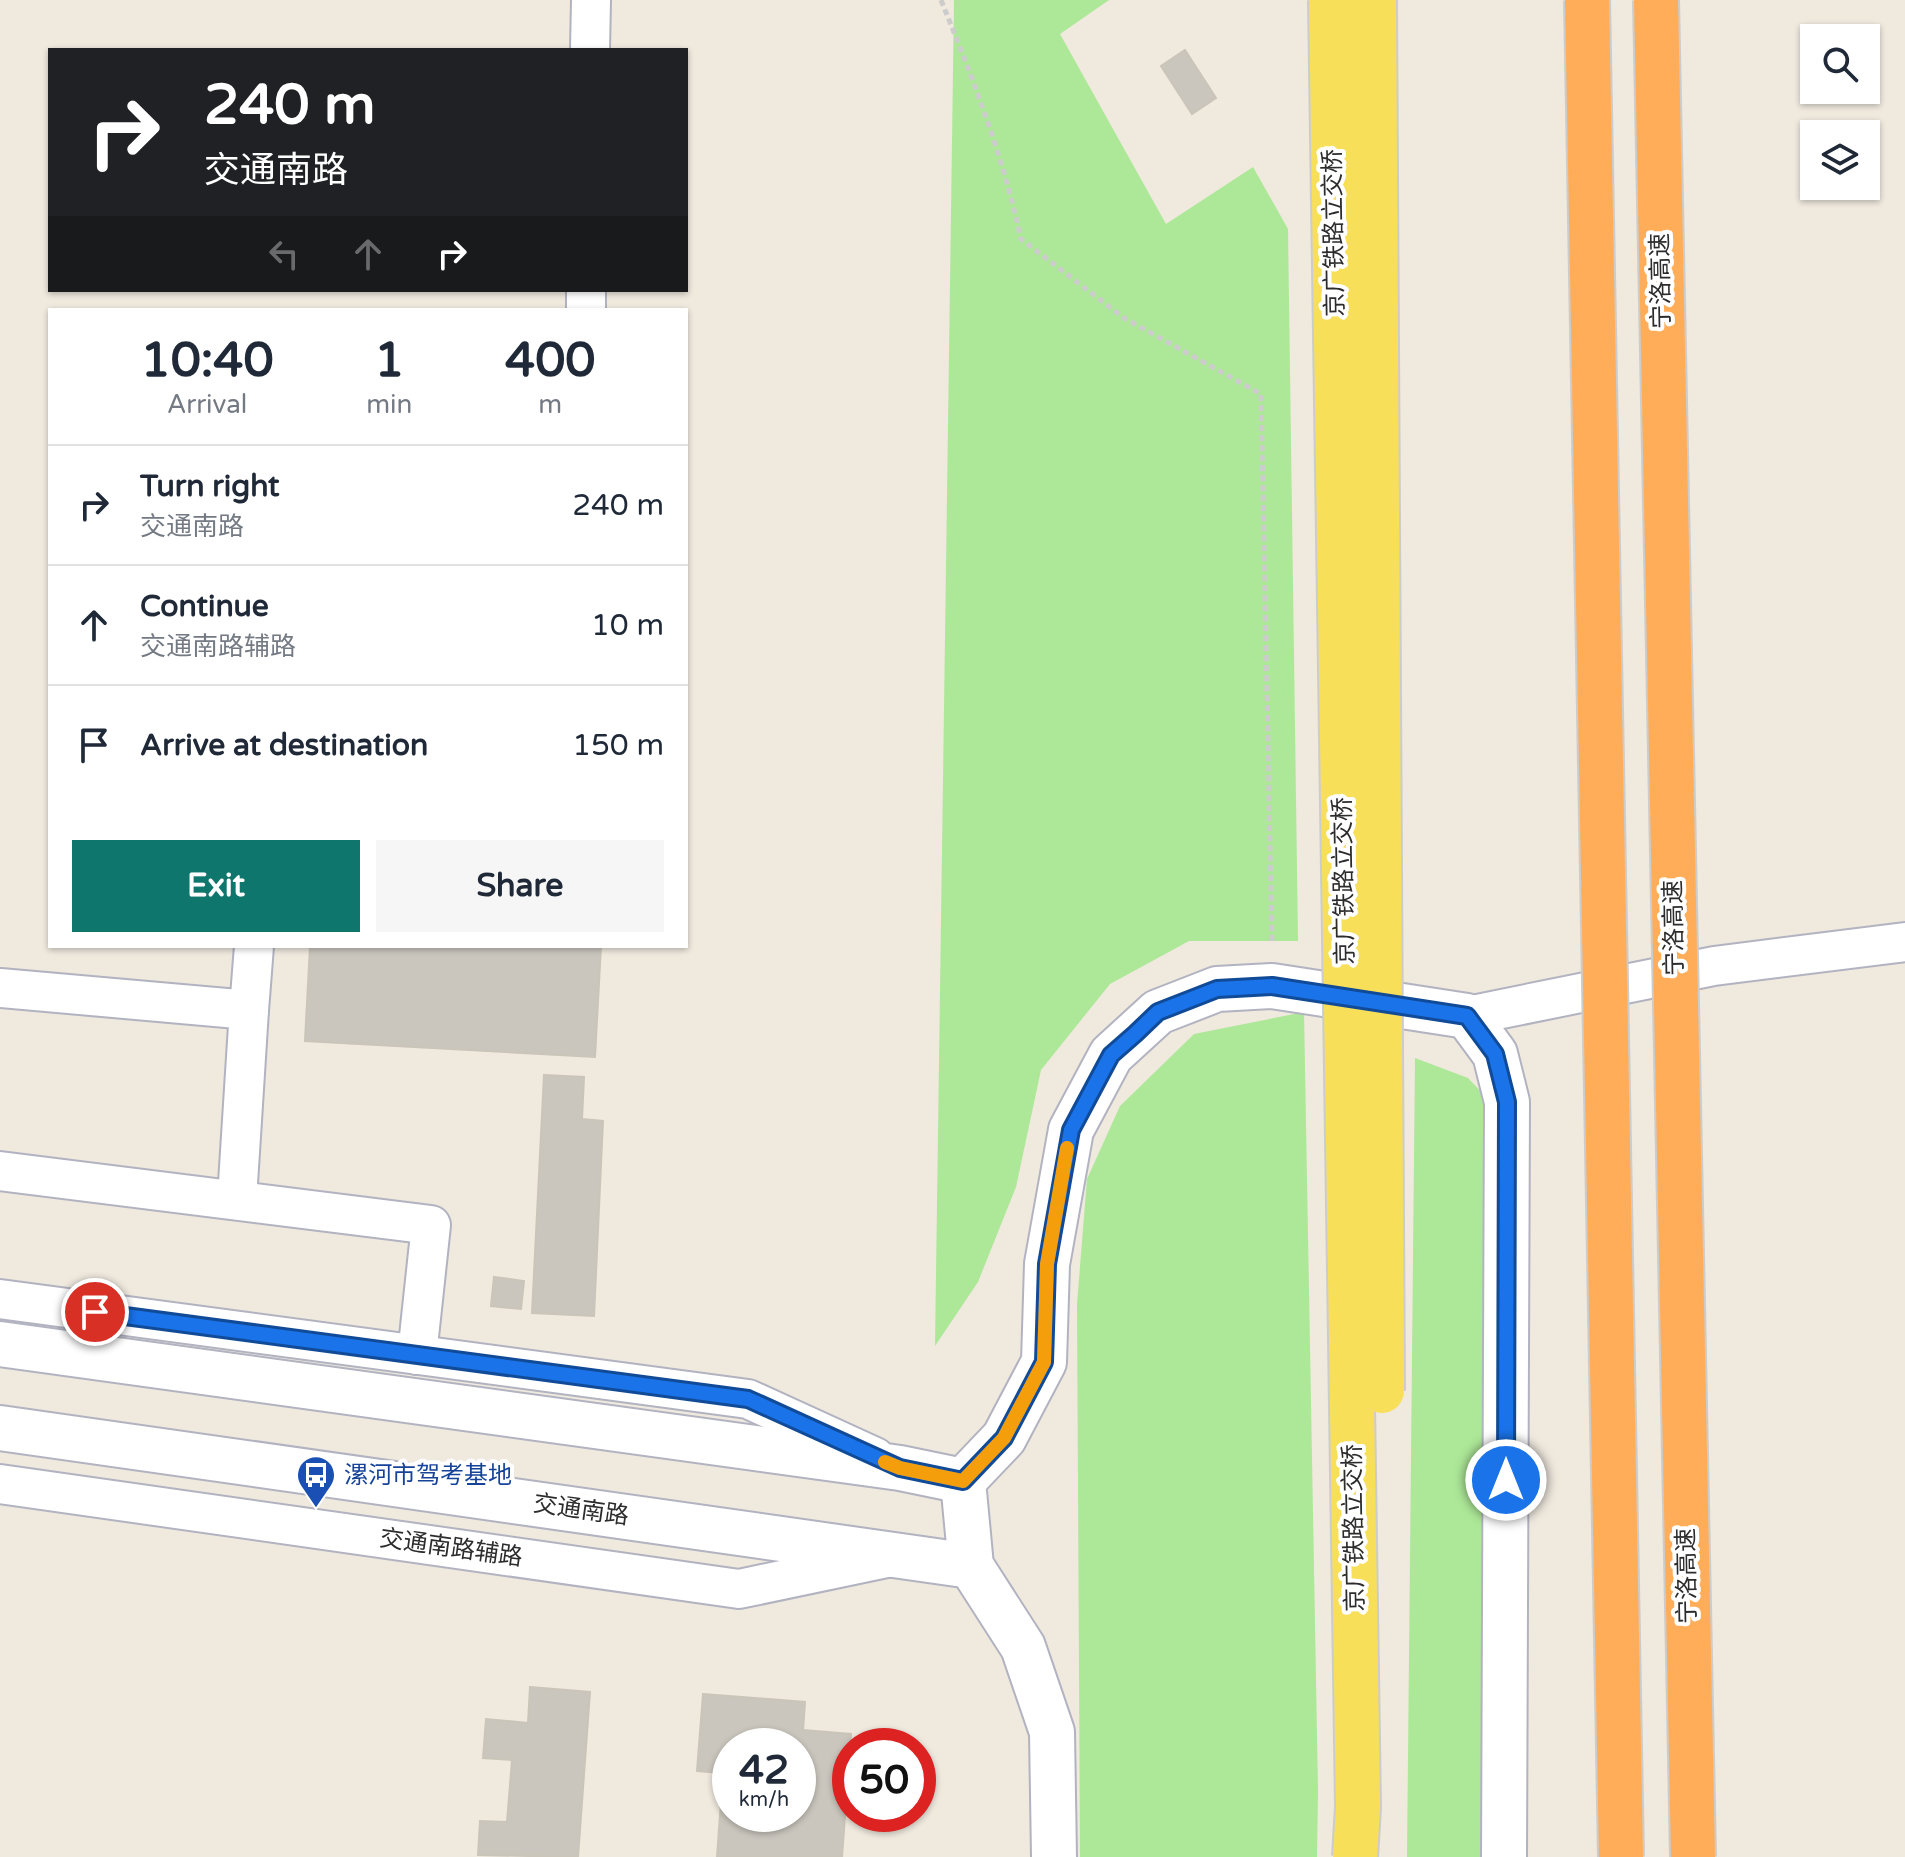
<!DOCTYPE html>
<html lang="en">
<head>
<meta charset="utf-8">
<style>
	body { margin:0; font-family:"Varela Round","Noto Sans SC",sans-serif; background:#f6f6f7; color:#1f2937; height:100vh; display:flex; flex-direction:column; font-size:30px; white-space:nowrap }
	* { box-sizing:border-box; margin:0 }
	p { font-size:26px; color:#747a83 }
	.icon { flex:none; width:44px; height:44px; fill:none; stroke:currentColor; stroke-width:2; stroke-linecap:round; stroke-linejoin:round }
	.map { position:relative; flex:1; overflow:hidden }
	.sheet { position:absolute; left:48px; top:308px; width:640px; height:640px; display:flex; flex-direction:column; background:#fff; border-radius:0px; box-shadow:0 2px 6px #0004 }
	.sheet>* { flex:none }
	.top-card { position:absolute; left:48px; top:48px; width:640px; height:244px; border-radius:0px; box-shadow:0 2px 6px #0004; background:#202124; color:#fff; overflow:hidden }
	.buttons { position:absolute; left:1800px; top:24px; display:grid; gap:16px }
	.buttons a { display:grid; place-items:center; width:80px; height:80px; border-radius:0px; background:#fff; box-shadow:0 2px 6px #0004; font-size:40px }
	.speed { position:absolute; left:712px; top:1728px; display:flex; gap:16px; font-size:40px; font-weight:700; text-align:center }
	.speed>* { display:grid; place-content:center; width:104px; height:104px; border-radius:50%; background:#fff; box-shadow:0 2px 6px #0004; line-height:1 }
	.speed small { font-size:20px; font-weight:400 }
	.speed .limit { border:12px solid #d22; background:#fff; color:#111 }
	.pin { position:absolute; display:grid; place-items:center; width:68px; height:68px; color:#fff; margin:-34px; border:4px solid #fff; border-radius:50%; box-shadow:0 2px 8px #0007 }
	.me { position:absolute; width:88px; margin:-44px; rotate:0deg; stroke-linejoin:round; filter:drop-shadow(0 0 6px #0008) }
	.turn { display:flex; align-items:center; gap:28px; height:168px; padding:0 24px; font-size:36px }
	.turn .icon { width:104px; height:104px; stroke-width:2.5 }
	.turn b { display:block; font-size:56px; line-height:68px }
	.lanes { display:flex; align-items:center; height:76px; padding:0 24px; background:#0003; justify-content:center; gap:40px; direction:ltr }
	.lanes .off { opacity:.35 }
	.eta { display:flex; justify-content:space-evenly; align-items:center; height:136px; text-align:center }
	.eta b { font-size:48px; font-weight:700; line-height:56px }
	.primary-button { display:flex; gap:16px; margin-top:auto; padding:16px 24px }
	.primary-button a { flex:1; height:92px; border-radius:0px; background:#0f766e; color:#fff; font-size:32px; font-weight:700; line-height:92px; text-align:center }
	.primary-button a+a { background:#f6f6f7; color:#1f2937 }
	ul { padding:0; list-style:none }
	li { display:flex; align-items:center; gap:24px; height:120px; padding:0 24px; border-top:2px solid #e0e1e3 }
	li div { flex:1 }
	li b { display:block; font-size:30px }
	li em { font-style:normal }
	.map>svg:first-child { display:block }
	.green { fill:#ade898 }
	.building { fill:#cac6be; stroke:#cac5b8; stroke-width:2; fill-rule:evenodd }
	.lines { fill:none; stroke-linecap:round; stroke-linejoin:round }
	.minor-casing { stroke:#b2b3c1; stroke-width:42 }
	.secondary-casing { stroke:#b2b3c1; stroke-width:48 }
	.path { stroke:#ccc; stroke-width:5; stroke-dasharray:6 4; stroke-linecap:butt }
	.minor { stroke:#fff; stroke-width:38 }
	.secondary { stroke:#fff; stroke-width:44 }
	.primary-bridge-casing { stroke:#ccc; stroke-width:48; stroke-linecap:butt }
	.motorway-bridge-casing { stroke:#ccc; stroke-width:48; stroke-linecap:butt }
	.primary-bridge { stroke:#f8df5a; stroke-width:44 }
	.motorway-bridge { stroke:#ffad59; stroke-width:44 }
	.route-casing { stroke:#114b97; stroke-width:20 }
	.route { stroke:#1a73e8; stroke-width:14 }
	.slow { stroke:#f59e0b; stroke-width:14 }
	.labels { text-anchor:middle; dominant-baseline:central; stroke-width:8; stroke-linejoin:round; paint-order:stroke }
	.street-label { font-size:24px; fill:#2c2c2c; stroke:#fff }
	.transit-label { font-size:24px; fill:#164399; stroke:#fff; text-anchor:start }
</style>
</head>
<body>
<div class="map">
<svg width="1905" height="1857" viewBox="0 0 1905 1857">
	<rect width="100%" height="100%" fill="#efe9de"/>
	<g class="green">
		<polygon points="954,0 1109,0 1060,34 1166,224 1253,167 1288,229 1298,941 1189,941 1110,984 1041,1070 1016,1187 978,1282 935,1346"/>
		<polygon points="1304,1012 1318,1791 1317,1857 1080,1857 1077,1304 1087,1179 1120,1106 1194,1034"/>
		<polygon points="1415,1058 1468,1078 1488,1099 1487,1857 1407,1857"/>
	</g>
	<g class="building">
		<polygon points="1185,50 1216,98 1192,114 1161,66"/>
		<polygon points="310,946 601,946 595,1057 305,1041"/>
		<polygon points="544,1075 584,1077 582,1119 603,1121 594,1316 532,1313"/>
		<polygon points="494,1277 524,1281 521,1309 491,1306"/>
		<polygon points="530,1687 590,1692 578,1857 478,1855 480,1821 507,1822 512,1760 483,1758 486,1719 528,1723"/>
		<path d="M703,1694l102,8 -2,28 48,4 -9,123h-125l6,-84 -26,-2zM730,1746h68v68h-68z"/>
	</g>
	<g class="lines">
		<g class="minor-casing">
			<g id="minor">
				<polyline points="590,50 591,0"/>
				<polyline points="586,310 586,290"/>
				<polyline points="0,988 249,1010 254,946"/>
				<polyline points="1467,1016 1714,966 1905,942"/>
				<polyline points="0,1171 431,1225 417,1355"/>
				<polyline points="237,1199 249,1010"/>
				<polyline points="0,1299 748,1399 875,1457"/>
				<polyline points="0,1484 739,1589 887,1558"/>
			</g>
		</g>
		<g class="secondary-casing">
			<g id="secondary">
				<polyline points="0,1344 900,1468 963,1481"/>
				<polyline points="0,1428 971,1566"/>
				<polyline points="1054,1857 1052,1732 1023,1647 971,1566 963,1481 1004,1438 1044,1362 1047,1264 1071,1130 1111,1055 1158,1012 1217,989 1272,986 1467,1016 1495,1054 1507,1102 1504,1857"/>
			</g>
		</g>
		<path class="path" d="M941,0c32,79 62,156 80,239l103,79 137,76 11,551"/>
		<use href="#minor" class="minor"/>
		<use href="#secondary" class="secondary"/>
		<g class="primary-bridge-casing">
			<g id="primary-bridge">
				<polyline points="1331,0 1358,1807 1355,1857"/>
				<polyline points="1374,0 1382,1391"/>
			</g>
		</g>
		<g class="motorway-bridge-casing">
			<g id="motorway-bridge">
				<polyline points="1587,0 1621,1857"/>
				<polyline points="1656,0 1693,1857"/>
			</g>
		</g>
		<use href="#primary-bridge" class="primary-bridge"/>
		<use href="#motorway-bridge" class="motorway-bridge"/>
	</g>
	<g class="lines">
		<g class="route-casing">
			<polyline id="route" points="95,1312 748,1399 900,1468 963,1481 1004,1438 1044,1362 1047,1264 1071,1130 1111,1055 1135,1034 1158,1012 1217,989 1272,986 1467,1016 1495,1054 1507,1102 1506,1480"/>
		</g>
		<use href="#route" class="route"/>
		<polyline class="slow" points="885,1462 900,1468 963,1481 1004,1438 1044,1362 1047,1264 1067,1148"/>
	</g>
	<defs>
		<g id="bus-pin" transform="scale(2)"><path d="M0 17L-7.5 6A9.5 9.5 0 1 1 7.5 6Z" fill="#1a4fb4" stroke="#fff"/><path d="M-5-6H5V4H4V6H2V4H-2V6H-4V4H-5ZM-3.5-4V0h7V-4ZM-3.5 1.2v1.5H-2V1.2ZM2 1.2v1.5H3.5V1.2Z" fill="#fff"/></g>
	</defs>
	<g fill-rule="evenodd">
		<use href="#bus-pin" x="316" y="1475"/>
	</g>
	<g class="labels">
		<g class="street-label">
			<text transform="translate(1334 233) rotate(-91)">京广铁路立交桥</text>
			<text transform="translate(1661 281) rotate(-91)">宁洛高速</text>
			<text transform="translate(1344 881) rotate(-91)">京广铁路立交桥</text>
			<text transform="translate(1674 928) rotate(-91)">宁洛高速</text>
			<text transform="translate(581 1510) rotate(8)">交通南路</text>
			<text transform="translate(1354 1528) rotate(-91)">京广铁路立交桥</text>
			<text transform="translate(451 1548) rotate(8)">交通南路辅路</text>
			<text transform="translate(1687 1576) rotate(-91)">宁洛高速</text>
		</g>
		<g class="transit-label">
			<text x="344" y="1475">漯河市驾考基地</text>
		</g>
	</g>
</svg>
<div class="buttons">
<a><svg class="icon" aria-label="search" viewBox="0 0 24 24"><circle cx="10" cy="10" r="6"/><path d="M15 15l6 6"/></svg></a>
<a><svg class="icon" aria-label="layers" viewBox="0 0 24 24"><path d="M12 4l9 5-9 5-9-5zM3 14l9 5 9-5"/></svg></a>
</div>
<div class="speed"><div>42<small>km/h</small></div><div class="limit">50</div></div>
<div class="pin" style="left:95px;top:1312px;background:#d93025"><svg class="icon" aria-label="arrive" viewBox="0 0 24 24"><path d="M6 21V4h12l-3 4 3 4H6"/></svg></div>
<svg class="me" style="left:1506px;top:1480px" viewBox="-20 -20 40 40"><circle r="17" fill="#1a73e8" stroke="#fff" stroke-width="3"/><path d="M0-11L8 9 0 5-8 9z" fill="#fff"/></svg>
<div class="top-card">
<div class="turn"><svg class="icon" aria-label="right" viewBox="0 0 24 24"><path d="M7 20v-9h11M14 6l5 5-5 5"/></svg><div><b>240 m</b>交通南路</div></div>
<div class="lanes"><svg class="icon off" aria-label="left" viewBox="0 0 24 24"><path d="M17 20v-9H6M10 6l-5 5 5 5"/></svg><svg class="icon off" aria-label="ahead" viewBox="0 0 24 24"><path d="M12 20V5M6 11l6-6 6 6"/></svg><svg class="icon" aria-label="right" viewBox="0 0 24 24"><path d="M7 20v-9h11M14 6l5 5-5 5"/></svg></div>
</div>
<section class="sheet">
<div class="eta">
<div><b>10:40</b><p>Arrival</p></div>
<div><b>1</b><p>min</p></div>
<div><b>400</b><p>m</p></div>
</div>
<ul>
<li><svg class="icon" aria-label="right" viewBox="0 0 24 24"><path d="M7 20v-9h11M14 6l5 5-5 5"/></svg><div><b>Turn right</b><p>交通南路</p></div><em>240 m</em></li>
<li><svg class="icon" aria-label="ahead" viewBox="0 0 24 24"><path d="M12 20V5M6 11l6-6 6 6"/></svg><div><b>Continue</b><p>交通南路辅路</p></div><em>10 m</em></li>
<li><svg class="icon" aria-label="arrive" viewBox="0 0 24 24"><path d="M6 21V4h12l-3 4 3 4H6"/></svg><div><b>Arrive at destination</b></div><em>150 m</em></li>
</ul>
<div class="primary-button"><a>Exit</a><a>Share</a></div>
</section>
</div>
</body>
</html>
